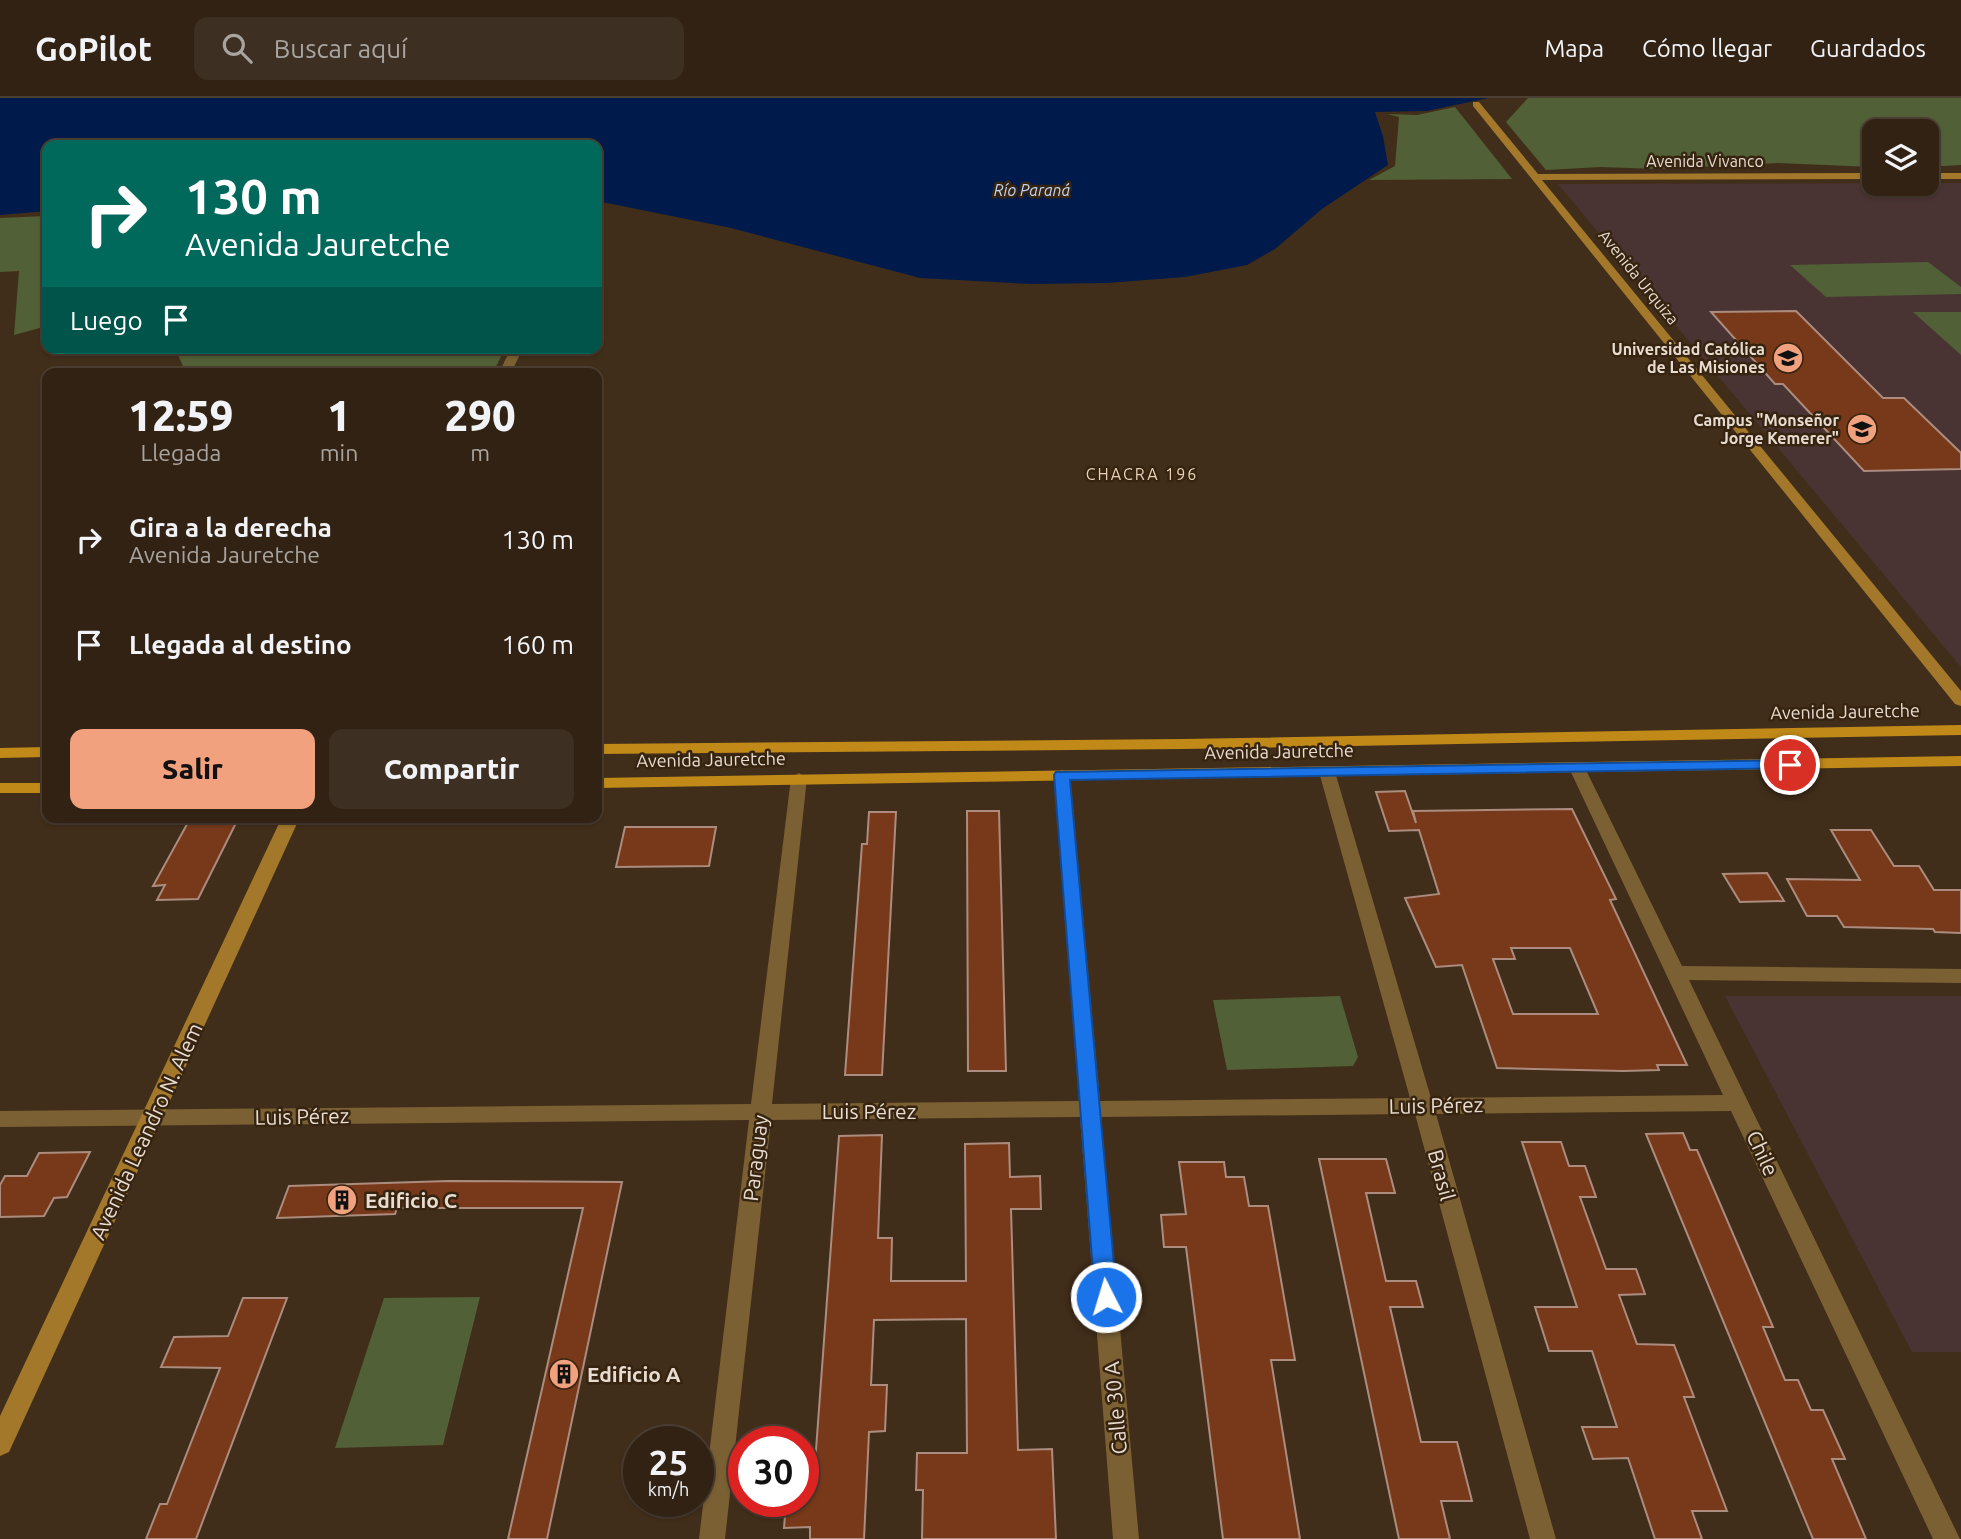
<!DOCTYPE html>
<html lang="es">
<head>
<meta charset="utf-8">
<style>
	body { margin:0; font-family:Ubuntu,sans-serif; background:#3d2f22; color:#f1f3f6; height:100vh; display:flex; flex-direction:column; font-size:26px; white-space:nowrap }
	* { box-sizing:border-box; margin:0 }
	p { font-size:23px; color:#a8a4a0 }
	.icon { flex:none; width:38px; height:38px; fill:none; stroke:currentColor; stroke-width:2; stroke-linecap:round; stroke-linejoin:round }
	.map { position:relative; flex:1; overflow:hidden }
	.sheet { position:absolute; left:42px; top:270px; width:560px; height:455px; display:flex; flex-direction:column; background:#312214; border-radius:14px; box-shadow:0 2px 5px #0004,0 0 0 2px #4c3f34 }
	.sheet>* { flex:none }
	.banner { position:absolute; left:42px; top:42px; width:560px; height:214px; border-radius:14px; box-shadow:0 2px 5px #0004,0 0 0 2px #4c3f34; background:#00695c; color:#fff; overflow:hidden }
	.tools { position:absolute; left:1862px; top:21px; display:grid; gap:14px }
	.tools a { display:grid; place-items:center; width:77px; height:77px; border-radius:14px; background:#312214; box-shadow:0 2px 5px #0004,0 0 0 2px #4c3f34; font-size:35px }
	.speed { position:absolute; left:623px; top:1328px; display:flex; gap:14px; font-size:35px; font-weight:700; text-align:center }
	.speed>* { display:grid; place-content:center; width:91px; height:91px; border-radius:50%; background:#312214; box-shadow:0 2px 5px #0004,0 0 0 2px #4c3f34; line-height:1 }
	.speed small { font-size:18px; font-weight:400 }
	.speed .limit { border:10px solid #d22; background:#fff; color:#111 }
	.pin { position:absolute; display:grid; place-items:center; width:60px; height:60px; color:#fff; margin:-30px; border:4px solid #fff; border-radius:50%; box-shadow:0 2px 7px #0007 }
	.me { position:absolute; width:77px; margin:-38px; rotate:355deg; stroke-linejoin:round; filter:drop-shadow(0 0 5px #0008) }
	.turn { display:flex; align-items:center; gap:24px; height:147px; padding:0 28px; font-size:32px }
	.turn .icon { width:91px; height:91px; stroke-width:2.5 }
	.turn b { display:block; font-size:49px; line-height:60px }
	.then { display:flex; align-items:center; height:66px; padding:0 28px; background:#0003; gap:14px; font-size:26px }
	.eta { display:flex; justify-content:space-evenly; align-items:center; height:119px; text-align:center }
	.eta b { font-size:42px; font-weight:800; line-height:49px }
	.button { display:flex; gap:14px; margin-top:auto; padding:14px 28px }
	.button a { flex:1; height:80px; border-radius:14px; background:#f2a17e; color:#111; font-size:28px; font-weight:800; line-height:80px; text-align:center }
	.button a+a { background:#3d2f22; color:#f1f3f6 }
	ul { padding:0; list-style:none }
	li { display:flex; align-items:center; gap:21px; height:105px; padding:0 28px }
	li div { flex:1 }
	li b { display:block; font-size:26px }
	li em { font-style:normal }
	header { display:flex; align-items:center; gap:42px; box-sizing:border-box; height:98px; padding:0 35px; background:#312214; border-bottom:2px solid #4c3f34 }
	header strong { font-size:33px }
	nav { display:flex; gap:38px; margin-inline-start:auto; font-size:24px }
	.search { width:490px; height:63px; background:#3d2f22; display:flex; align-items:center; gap:18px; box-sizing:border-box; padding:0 24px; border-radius:14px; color:#a8a4a0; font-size:26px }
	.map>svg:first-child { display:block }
	.commercial { fill:#493433 }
	.green { fill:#516036 }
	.water { fill:#001b4b }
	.building { fill:#773919; stroke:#ab8c7f; stroke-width:2; fill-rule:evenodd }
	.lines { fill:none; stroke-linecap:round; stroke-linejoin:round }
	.minor { fill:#7b6033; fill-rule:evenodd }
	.secondary { fill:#a3782a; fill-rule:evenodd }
	.primary { fill:#c18a18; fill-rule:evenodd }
	.route { fill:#1a73e8; stroke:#114b97; stroke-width:2 }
	.labels { text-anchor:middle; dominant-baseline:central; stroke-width:5; stroke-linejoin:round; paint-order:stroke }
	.far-street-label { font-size:16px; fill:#e8dcd0; stroke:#362410 }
	.far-water-label { font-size:16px; font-style:italic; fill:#c0d5f6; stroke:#362410 }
	.far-poi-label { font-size:16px; font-weight:bold; fill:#e8dcd0; stroke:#362410; text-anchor:end }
	.far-neighbourhood-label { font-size:16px; letter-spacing:2px; fill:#e8d0b8; stroke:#362410 }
	.street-label { font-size:18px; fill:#e8dcd0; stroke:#362410 }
	.near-street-label { font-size:21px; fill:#e8dcd0; stroke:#362410 }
	.near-poi-label { font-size:21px; font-weight:bold; fill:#e8dcd0; stroke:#362410; text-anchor:start }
</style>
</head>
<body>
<header>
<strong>GoPilot</strong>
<div class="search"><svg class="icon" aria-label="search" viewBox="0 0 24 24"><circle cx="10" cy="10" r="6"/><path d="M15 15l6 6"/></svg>Buscar aquí</div>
<nav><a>Mapa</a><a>Cómo llegar</a><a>Guardados</a></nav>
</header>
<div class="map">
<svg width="1961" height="1441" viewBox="0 0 1961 1441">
	<rect width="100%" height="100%" fill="#412e1a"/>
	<g class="commercial">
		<polygon points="1961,85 1961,569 1558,86"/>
		<polygon points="1725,898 1961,898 1961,1254 1912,1254"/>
	</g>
	<g class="green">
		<polygon points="1528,0 1961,0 1961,67 1927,69 1927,33 1874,33 1874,69 1778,65 1657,71 1601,69 1546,72 1506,24"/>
		<polygon points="1455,9 1512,81 1369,82 1395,68 1399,19 1387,16 1417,17"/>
		<polygon points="47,118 47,228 14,237 19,173 0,174 0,120"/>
		<polygon points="1928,164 1961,189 1961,196 1826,199 1790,167"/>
		<polygon points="1913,214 1961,214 1961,257"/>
		<polygon points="175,250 505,250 493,275 186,275"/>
		<polygon points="1340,898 1358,959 1353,968 1227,972 1213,902"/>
		<polygon points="480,1199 443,1347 335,1350 384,1200"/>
	</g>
	<polygon class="water" points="0,0 1488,0 1427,13 1375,14 1383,38 1388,67 1322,111 1275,151 1247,167 1185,179 1107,185 1031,186 920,180 731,130 597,103 597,47 47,47 47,113 0,117"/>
	<g class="building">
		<polygon points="1796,213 1883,300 1904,300 1961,355 1961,371 1864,373 1783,286 1775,286 1711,214"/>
		<path d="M1405,693l11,32 -3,-12 159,-2 44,90 -6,1 77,165h-30l2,5 -36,1 -126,-3 -35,-103 -26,2 -31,-69 34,-4 -20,-64 -30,1 -13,-39zM1511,850h59l28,66h-85l-20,-55h22z"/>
		<polygon points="967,713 999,713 1006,973 968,973"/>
		<polygon points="869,714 896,714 882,977 845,977 862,746 867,746"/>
		<polygon points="191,719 239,719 198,801 157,802 165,787 153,788"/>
		<polygon points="625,729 716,729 709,768 616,769"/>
		<polygon points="1831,732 1871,732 1894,768 1919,768 1934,792 1961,792 1961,835 1935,834 1933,831 1844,829 1837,818 1807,818 1787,781 1860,782"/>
		<polygon points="1767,775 1784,803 1740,804 1723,776"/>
		<polygon points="1683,1035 1690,1052 1697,1052 1773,1229 1763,1229 1785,1282 1798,1282 1811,1312 1823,1312 1845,1361 1832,1361 1866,1441 1813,1441 1646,1036"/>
		<polygon points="882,1037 878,1140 892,1140 891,1183 966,1183 965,1046 1009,1045 1010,1079 1040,1078 1041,1111 1011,1111 1018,1352 1052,1351 1056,1441 922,1441 923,1392 916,1392 917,1355 967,1355 966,1221 874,1222 871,1287 887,1287 885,1333 869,1334 864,1441 810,1441 810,1429 784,1430 786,1404 803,1404 803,1379 814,1379 839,1038"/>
		<polygon points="1522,1044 1561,1044 1569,1068 1585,1068 1596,1099 1580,1099 1606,1171 1636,1171 1645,1196 1619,1197 1637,1246 1674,1247 1694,1299 1684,1299 1727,1413 1692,1413 1702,1441 1655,1441 1628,1360 1593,1361 1582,1329 1617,1329 1592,1253 1549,1253 1535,1209 1577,1209"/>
		<polygon points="90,1054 67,1099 54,1100 44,1118 0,1119 0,1087 5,1078 27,1078 39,1055"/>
		<polygon points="1319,1061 1386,1061 1395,1095 1366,1095 1386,1183 1416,1183 1423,1209 1390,1209 1421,1344 1457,1344 1472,1403 1441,1403 1450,1441 1399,1441"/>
		<polygon points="1179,1064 1224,1064 1226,1079 1244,1079 1249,1108 1268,1108 1295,1262 1271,1262 1300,1441 1223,1441 1186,1149 1164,1149 1161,1117 1186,1116"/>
		<polygon points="449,1083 622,1084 547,1441 508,1441 583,1110 397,1110 395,1116 277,1120 289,1088"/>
		<polygon points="243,1200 287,1200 196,1441 146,1441 160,1406 167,1406 220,1270 161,1269 174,1239 228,1238"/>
	</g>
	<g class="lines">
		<g class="minor">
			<polygon points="511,250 523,250 511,275 499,275"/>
			<polygon points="1577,665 1585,670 1682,868 1961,871 1961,885 1689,882 1960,1441 1933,1441 1731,1013 1436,1016 1556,1441 1530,1441 1415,1016 1101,1019 1139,1441 1113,1441 1080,1019 771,1022 725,1441 699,1441 749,1022 0,1029 0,1013 751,1006 791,680 799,675 807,680 772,1006 1079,1003 1054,677 1062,672 1070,677 1100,1003 1410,1000 1319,674 1327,669 1335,674 1431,1000 1723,997 1569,670"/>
		</g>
		<g class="secondary">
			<polygon points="1473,4 1479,4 1538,76 1874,75 1874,81 1542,82 1961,593 1961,608 1955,606 1473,8"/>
			<rect x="1927" y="75" width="34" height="6"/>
			<polygon points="282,719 300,719 9,1354 0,1358 0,1318"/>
		</g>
		<g class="primary">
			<polygon points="1961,627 1961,637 1182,651 597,656 597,646 1182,641"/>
			<polygon points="47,649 47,659 0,660 0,650"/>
			<polygon points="1961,658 1961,668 597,690 597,680"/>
			<rect x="0" y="685" width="47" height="10"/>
		</g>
	</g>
	<polygon class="route" points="1790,662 1795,663 1797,667 1795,670 1070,682 1117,1199 1113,1206 1106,1208 1098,1206 1095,1199 1054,677 1056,674"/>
	<defs>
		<g id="university-disc" transform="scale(1.575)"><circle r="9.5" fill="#f2a17e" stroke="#362410"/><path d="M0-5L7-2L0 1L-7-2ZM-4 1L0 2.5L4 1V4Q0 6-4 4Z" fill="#111"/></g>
		<g id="building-disc" transform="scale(1.575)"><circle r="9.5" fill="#f2a17e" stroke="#362410"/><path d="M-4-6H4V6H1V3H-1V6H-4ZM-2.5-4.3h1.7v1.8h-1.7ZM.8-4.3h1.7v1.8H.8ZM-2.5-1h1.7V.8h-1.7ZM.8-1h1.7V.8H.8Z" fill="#111"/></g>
	</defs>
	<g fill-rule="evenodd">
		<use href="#university-disc" x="1788" y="260"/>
		<use href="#university-disc" x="1862" y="331"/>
		<use href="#building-disc" x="342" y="1102"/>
		<use href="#building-disc" x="564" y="1276"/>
	</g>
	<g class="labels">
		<g class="far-street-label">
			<text x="1705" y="63">Avenida Vivanco</text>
			<text transform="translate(1639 179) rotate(51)">Avenida Urquiza</text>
		</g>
		<g class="far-water-label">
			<text x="1032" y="92">Río Paraná</text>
		</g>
		<g class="far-poi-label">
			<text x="1765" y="251">Universidad Católica<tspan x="1765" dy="18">de Las Misiones</tspan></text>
			<text x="1839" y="322">Campus "Monseñor<tspan x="1839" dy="18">Jorge Kemerer"</tspan></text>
		</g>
		<g class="far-neighbourhood-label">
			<text x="1142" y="376">CHACRA 196</text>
		</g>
		<g class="street-label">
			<text transform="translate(1845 613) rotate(-1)">Avenida Jauretche</text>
			<text transform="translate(1279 653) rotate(-1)">Avenida Jauretche</text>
			<text transform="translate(711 661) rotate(-1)">Avenida Jauretche</text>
		</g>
		<g class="near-street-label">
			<text transform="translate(1436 1007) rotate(-1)">Luis Pérez</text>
			<text x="869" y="1013">Luis Pérez</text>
			<text transform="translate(302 1018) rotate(-1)">Luis Pérez</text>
			<text transform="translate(146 1033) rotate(-65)">Avenida Leandro N. Alem</text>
			<text transform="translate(1763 1055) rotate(65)">Chile</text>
			<text transform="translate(755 1060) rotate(-83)">Paraguay</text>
			<text transform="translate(1442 1077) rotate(75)">Brasil</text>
			<text transform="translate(1115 1310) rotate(-95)">Calle 30 A</text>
		</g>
		<g class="near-poi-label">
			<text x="365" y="1102">Edificio C</text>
			<text x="587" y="1276">Edificio A</text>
		</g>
	</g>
</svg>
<div class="tools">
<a><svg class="icon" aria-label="layers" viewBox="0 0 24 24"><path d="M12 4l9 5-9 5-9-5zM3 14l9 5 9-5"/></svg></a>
</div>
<div class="speed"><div>25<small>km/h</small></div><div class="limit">30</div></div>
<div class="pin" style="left:1790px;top:667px;background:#d93025"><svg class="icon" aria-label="arrive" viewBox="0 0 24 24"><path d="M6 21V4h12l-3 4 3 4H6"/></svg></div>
<svg class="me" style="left:1106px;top:1199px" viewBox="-20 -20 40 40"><circle r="17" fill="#1a73e8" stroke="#fff" stroke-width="3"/><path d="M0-11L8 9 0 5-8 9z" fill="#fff"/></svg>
<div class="banner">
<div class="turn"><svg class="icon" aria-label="right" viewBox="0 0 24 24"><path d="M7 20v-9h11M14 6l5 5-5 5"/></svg><div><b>130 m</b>Avenida Jauretche</div></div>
<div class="then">Luego<svg class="icon" aria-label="arrive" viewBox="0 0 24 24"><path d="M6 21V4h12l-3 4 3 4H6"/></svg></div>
</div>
<section class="sheet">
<div class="eta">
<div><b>12:59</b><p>Llegada</p></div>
<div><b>1</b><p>min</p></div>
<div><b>290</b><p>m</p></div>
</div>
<ul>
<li><svg class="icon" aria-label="right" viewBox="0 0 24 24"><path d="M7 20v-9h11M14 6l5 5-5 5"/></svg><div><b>Gira a la derecha</b><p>Avenida Jauretche</p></div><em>130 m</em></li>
<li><svg class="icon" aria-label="arrive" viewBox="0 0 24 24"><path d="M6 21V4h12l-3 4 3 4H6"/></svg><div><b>Llegada al destino</b></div><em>160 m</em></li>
</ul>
<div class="button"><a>Salir</a><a>Compartir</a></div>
</section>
</div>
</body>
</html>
